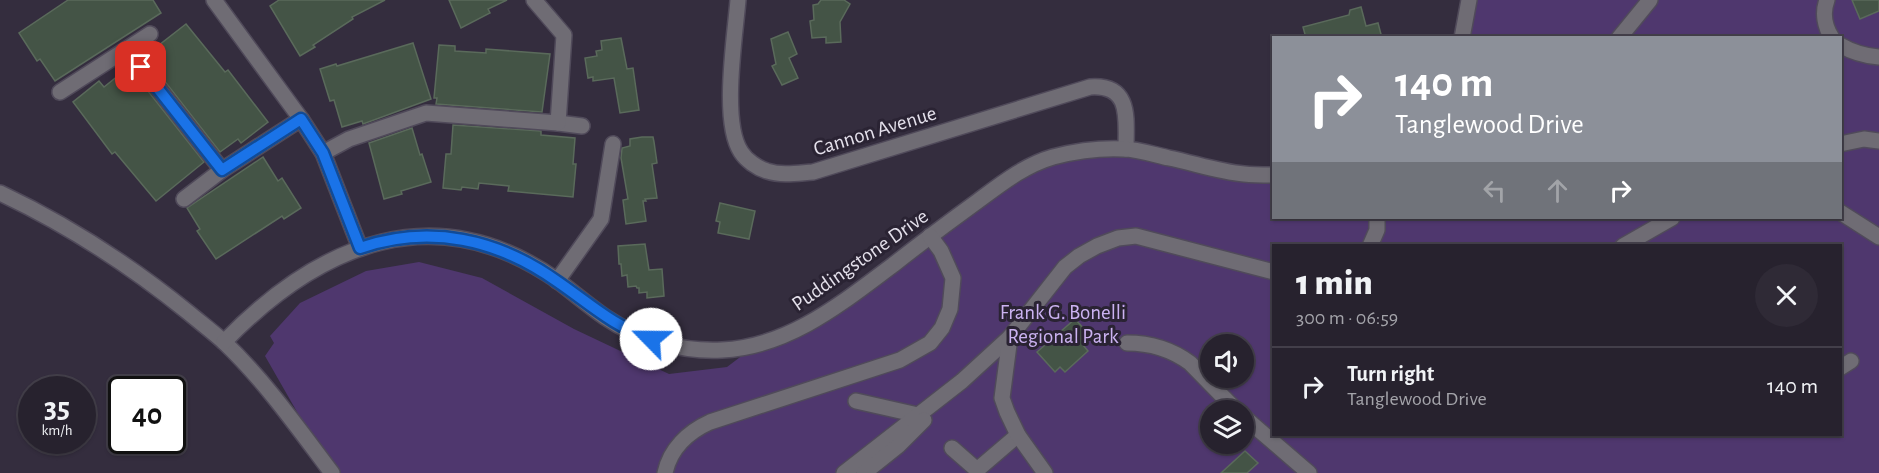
<!DOCTYPE html>
<html lang="en">
<head>
<meta charset="utf-8">
<style>
	body { margin:0; font-family:"Alegreya Sans",sans-serif; background:#2f2a36; color:#f1f3f6; height:100vh; display:flex; flex-direction:column; font-size:22px; white-space:nowrap }
	* { box-sizing:border-box; margin:0 }
	p { font-size:20px; color:#a4a4aa }
	.icon { flex:none; width:33px; height:33px; fill:none; stroke:currentColor; stroke-width:2; stroke-linecap:round; stroke-linejoin:round }
	.map { position:relative; flex:1; overflow:hidden }
	.sheet { position:absolute; left:1272px; top:244px; width:570px; height:192px; display:flex; flex-direction:column; background:#27222e; border-radius:0px; box-shadow:0 2px 4px #0004,0 0 0 2px #433f4a }
	.sheet>* { flex:none }
	.banner { position:absolute; left:1272px; top:36px; width:570px; height:183px; border-radius:0px; box-shadow:0 2px 4px #0004,0 0 0 2px #433f4a; background:#8c9099; color:#fff; overflow:hidden }
	.buttons { position:absolute; left:1200px; top:334px; display:grid; gap:12px }
	.buttons a { display:grid; place-items:center; width:54px; height:54px; border-radius:50%; background:#27222e; box-shadow:0 2px 4px #0004,0 0 0 2px #433f4a; font-size:30px }
	.speed { position:absolute; left:18px; top:376px; display:flex; gap:12px; font-size:30px; font-weight:700; text-align:center }
	.speed>* { display:grid; place-content:center; width:78px; height:78px; border-radius:50%; background:#27222e; box-shadow:0 2px 4px #0004,0 0 0 2px #433f4a; line-height:1 }
	.speed small { font-size:15px; font-weight:400 }
	.speed .limit { border:3px solid #111; border-radius:9px; background:#fff; color:#111 }
	.pin { position:absolute; display:grid; place-items:center; width:51px; height:51px; color:#fff; margin:-26px; border-radius:12px; box-shadow:0 3px 9px #0006 }
	.me { position:absolute; width:66px; margin:-33px; rotate:293deg; stroke-linejoin:round; filter:drop-shadow(0 0 4px #0008) }
	.turn { display:flex; align-items:center; gap:21px; height:126px; padding:0 24px; font-size:27px }
	.turn .icon { width:78px; height:78px; stroke-width:2.5 }
	.turn b { display:block; font-size:42px; line-height:51px }
	.lanes { display:flex; align-items:center; height:57px; padding:0 24px; background:#0003; justify-content:center; gap:30px; direction:ltr }
	.lanes .off { opacity:.35 }
	.round { display:grid; place-items:center; flex:none; width:63px; height:63px; border-radius:32px; background:#2f2a36 }
	.summary { display:flex; align-items:center; justify-content:space-between; height:102px; padding:0 24px }
	h1 { font-size:36px; font-weight:800; line-height:45px }
	ul { padding:0; list-style:none }
	li { display:flex; align-items:center; gap:18px; height:78px; padding:0 24px; border-top:2px solid #433f4a }
	li div { flex:1 }
	li b { display:block; font-size:22px }
	li em { font-style:normal }
	.map>svg:first-child { display:block }
	.green { fill:#4f376e; fill-rule:evenodd }
	.building { fill:#445446; stroke:#5a6a5b; stroke-width:1.5 }
	.lines { fill:none; stroke-linecap:round; stroke-linejoin:round }
	.minor-casing { stroke:#504a5a; stroke-width:18 }
	.minor { stroke:#6f6c74; stroke-width:15 }
	.route-casing { stroke:#114b97; stroke-width:15 }
	.route { stroke:#1a73e8; stroke-width:10 }
	.labels { text-anchor:middle; dominant-baseline:central; stroke-width:6; stroke-linejoin:round; paint-order:stroke }
	.street-label { font-size:21px; fill:#e4e0eb; stroke:#2a2333 }
	.park-label { font-size:21px; fill:#cbb2f1; stroke:#2a2333 }
</style>
</head>
<body>
<div class="map">
<svg width="1879" height="473" viewBox="0 0 1879 473">
	<rect width="100%" height="100%" fill="#342d3e"/>
	<path class="green" d="M1469,0h410v473h-1547l-67,-117 9,-13 -4,-7 30,-33 66,-32 53,-9 63,16 92,51 95,45 58,-7 29,-22 45,-16 214,-155 70,-24 188,25 1,43h566v-180l-378,-1zM1274,246h566v189h-566zM1210,345h34v33h-34zM1210,411h34v33h-34z"/>
	<g class="building">
		<polygon points="68,0 153,0 161,13 55,81 40,59 37,61 19,33"/>
		<polygon points="279,0 385,0 352,17 353,19 313,45 315,47 300,56 270,6"/>
		<polygon points="449,0 507,0 488,9 490,13 461,28"/>
		<polygon points="821,0 844,0 850,4 840,22 841,42 826,43 826,37 812,38 810,21 814,20 813,5 818,4"/>
		<polygon points="1852,0 1879,0 1879,11 1860,19"/>
		<polygon points="1361,7 1366,26 1378,23 1382,38 1306,38 1303,27 1349,15 1350,10"/>
		<polygon points="186,24 225,72 228,70 268,122 241,143 238,139 220,152 145,56"/>
		<polygon points="788,32 797,54 789,58 798,78 782,85 772,66 776,64 771,39"/>
		<polygon points="621,38 627,69 633,68 639,110 620,113 614,78 593,81 593,77 588,78 585,58 597,56 596,51 602,50 601,41"/>
		<polygon points="413,43 431,99 363,124 362,121 342,127 334,100 330,101 320,69 336,64 337,66"/>
		<polygon points="439,45 455,46 455,51 486,53 486,49 550,54 542,112 436,104 437,98 434,98"/>
		<polygon points="129,67 204,162 156,201 115,152 112,154 73,102 99,81 104,87"/>
		<polygon points="453,125 541,131 541,135 575,138 573,164 576,164 573,197 508,191 509,186 479,183 478,189 462,187 461,190 443,188 446,154 451,154"/>
		<polygon points="412,128 420,155 422,154 431,182 401,191 402,194 384,199 369,143"/>
		<polygon points="642,137 653,137 654,142 657,163 652,164 657,198 645,199 646,201 643,201 646,221 626,224 623,200 628,199 621,158 622,148 630,146 630,139"/>
		<polygon points="263,157 278,181 282,178 301,208 284,219 282,216 216,259 197,231 200,229 187,208"/>
		<polygon points="720,203 755,211 749,239 718,233 720,222 716,221"/>
		<polygon points="645,244 649,270 662,269 664,296 647,298 647,292 639,293 639,288 637,288 636,286 628,287 627,275 622,276 621,264 619,264 618,246"/>
		<polygon points="1075,319 1086,331 1083,334 1089,340 1083,345 1088,351 1065,372 1060,367 1055,372 1037,352"/>
		<polygon points="1245,451 1258,463 1247,473 1221,473"/>
	</g>
	<g class="lines">
		<g class="minor-casing">
			<g id="minor">
				<polyline points="214,0 301,119 323,153 360,248"/>
				<path d="M738,0c-3,37 -17,122 3,152 5,8 16,16 26,19 15,5 31,2 46,1l277,-85c42,-3 36,32 36,62"/>
				<path d="M1827,0c-5,13 -2,27 5,38"/>
				<polyline points="1462,38 1469,0"/>
				<polyline points="1619,38 1650,0"/>
				<path d="M1840,45c12,7 25,11 39,12"/>
				<polyline points="128,50 222,170"/>
				<polyline points="60,92 150,34"/>
				<polyline points="558,123 582,126"/>
				<polyline points="1840,144 1864,139 1879,141"/>
				<polyline points="323,153 349,139 426,113 558,123 564,35 534,0"/>
				<path d="M0,193c68,32 131,73 189,120 12,10 24,19 35,29 41,39 74,86 108,131"/>
				<polyline points="184,199 222,170 301,119"/>
				<polyline points="1840,212 1879,237"/>
				<polyline points="1370,246 1377,230 1377,218"/>
				<polyline points="1623,246 1672,218"/>
				<polyline points="557,281 601,219 613,144"/>
				<path d="M224,342c96,-99 212,-147 334,-61 16,12 31,25 47,36 34,23 76,35 117,33 67,-3 120,-47 171,-85 28,-22 56,-43 85,-64 23,-17 47,-36 75,-44 23,-6 47,-9 70,-8 15,0 32,6 46,9 25,5 50,14 75,16 10,1 20,1 30,1"/>
				<path d="M1127,343c24,0 44,6 63,20l47,48"/>
				<polyline points="1840,368 1851,361"/>
				<polyline points="856,401 918,415"/>
				<polyline points="1244,417 1309,473"/>
				<polyline points="952,448 977,470 1018,435"/>
				<path d="M665,473c5,-24 23,-41 45,-51l190,-62 30,-17 12,-15 8,-19 3,-31 -12,-27 -11,-15"/>
				<polyline points="844,473 962,381 1010,337"/>
				<polyline points="864,473 898,446 924,420"/>
				<polyline points="1045,473 1018,435 1007,412 1002,398 1010,337 1065,267 1079,256 1097,246 1118,238 1136,236 1274,272"/>
			</g>
		</g>
		<use href="#minor" class="minor"/>
	</g>
	<g class="lines">
		<g class="route-casing">
			<path id="route" d="M141,67l81,103 79,-51 22,34 37,95c70,-24 138,-9 198,34 32,22 55,44 93,57"/>
		</g>
		<use href="#route" class="route"/>
	</g>
	<g class="labels">
		<g class="street-label">
			<text transform="translate(875 131) rotate(-17)">Cannon Avenue</text>
			<text transform="translate(860 260) rotate(-35)">Puddingstone Drive</text>
		</g>
		<g class="park-label">
			<text x="1063" y="312">Frank G. Bonelli<tspan x="1063" dy="24">Regional Park</tspan></text>
		</g>
	</g>
</svg>
<div class="buttons">
<a><svg class="icon" aria-label="sound" viewBox="0 0 24 24"><path d="M4 9h4l5-4v14l-5-4H4zM17 9q2 3 0 6"/></svg></a>
<a><svg class="icon" aria-label="layers" viewBox="0 0 24 24"><path d="M12 4l9 5-9 5-9-5zM3 14l9 5 9-5"/></svg></a>
</div>
<div class="speed"><div>35<small>km/h</small></div><div class="limit">40</div></div>
<div class="pin" style="left:141px;top:67px;background:#d93025"><svg class="icon" aria-label="arrive" viewBox="0 0 24 24"><path d="M6 21V4h12l-3 4 3 4H6"/></svg></div>
<svg class="me" style="left:651px;top:339px" viewBox="-20 -20 40 40"><circle r="19" fill="#fff"/><path d="M0-13L10 11 0 6-10 11z" fill="#1a73e8"/></svg>
<div class="banner">
<div class="turn"><svg class="icon" aria-label="right" viewBox="0 0 24 24"><path d="M7 20v-9h11M14 6l5 5-5 5"/></svg><div><b>140 m</b>Tanglewood Drive</div></div>
<div class="lanes"><svg class="icon off" aria-label="left" viewBox="0 0 24 24"><path d="M17 20v-9H6M10 6l-5 5 5 5"/></svg><svg class="icon off" aria-label="ahead" viewBox="0 0 24 24"><path d="M12 20V5M6 11l6-6 6 6"/></svg><svg class="icon" aria-label="right" viewBox="0 0 24 24"><path d="M7 20v-9h11M14 6l5 5-5 5"/></svg></div>
</div>
<section class="sheet">
<div class="summary"><div><h1>1 min</h1><p>300 m · 06:59</p></div><a class="round"><svg class="icon" aria-label="close" viewBox="0 0 24 24"><path d="M6 6l12 12M18 6L6 18"/></svg></a></div>
<ul>
<li><svg class="icon" aria-label="right" viewBox="0 0 24 24"><path d="M7 20v-9h11M14 6l5 5-5 5"/></svg><div><b>Turn right</b><p>Tanglewood Drive</p></div><em>140 m</em></li>
</ul>
</section>
</div>
</body>
</html>
